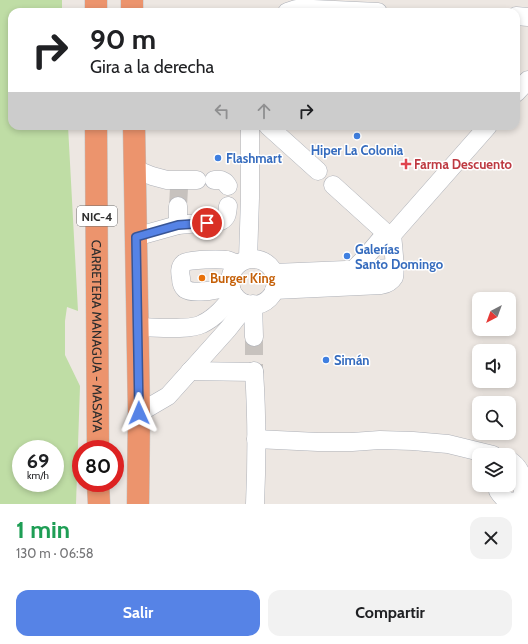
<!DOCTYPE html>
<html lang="es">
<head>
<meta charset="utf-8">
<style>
	body { margin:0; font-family:Cabin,sans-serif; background:#f2f2f2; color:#202124; height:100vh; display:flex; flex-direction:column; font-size:15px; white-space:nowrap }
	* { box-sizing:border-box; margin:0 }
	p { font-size:13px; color:#757577 }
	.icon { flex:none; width:22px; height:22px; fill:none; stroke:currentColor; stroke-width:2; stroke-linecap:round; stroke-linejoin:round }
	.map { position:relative; height:504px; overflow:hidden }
	.sheet { display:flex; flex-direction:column; background:#fff; flex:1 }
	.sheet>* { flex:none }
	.top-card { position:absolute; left:8px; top:8px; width:512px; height:122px; border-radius:12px; box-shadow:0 2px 6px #0003; background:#fff; color:#202124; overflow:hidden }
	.needle { width:26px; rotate:221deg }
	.fabs { position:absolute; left:472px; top:292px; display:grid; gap:8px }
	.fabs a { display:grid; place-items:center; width:44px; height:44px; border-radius:8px; background:#fff; box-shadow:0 2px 6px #0003; font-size:20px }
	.speed { position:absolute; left:12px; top:440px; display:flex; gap:8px; font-size:20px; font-weight:700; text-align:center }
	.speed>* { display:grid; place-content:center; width:52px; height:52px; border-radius:50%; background:#fff; box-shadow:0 2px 6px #0003; line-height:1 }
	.speed small { font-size:10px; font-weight:400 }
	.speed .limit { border:6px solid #d22; background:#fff; color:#111 }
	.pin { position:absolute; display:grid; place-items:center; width:34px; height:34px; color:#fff; margin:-17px; border:2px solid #fff; border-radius:50%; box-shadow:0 1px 4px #0007 }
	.me { position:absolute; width:44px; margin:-22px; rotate:359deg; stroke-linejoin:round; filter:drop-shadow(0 0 3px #0008) }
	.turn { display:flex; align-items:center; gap:14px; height:84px; padding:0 16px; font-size:18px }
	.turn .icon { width:52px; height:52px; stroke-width:2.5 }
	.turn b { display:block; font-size:28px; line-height:34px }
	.lanes { display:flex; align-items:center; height:38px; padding:0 16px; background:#0003; justify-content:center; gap:20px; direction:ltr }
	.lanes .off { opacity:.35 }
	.round { display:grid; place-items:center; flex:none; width:42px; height:42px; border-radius:12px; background:#f2f2f2 }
	.summary { display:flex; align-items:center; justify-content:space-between; height:68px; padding:0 16px }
	h1 { font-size:24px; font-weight:700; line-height:30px; color:#1e9e55 }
	.cta { display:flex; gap:8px; margin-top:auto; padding:8px 16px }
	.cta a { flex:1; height:46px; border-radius:12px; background:#5683e6; color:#fff; font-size:16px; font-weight:700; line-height:46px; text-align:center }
	.cta a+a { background:#f2f2f2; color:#202124 }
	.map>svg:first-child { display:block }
	.green { fill:#bfdda5; fill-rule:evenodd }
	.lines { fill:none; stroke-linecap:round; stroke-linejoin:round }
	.minor-tunnel { stroke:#c7c2be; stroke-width:18; stroke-dasharray:18 9; stroke-linecap:butt }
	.minor-casing { stroke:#aeb1b8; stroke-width:19 }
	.highway-casing { stroke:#c4c4c4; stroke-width:23 }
	.minor { stroke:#fff; stroke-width:18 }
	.highway { stroke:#ec946d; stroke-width:22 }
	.route-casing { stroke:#385596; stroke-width:10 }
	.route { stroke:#5683e6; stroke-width:7 }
	.shop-dot { fill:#3f7fe0; stroke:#fff; stroke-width:1.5 }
	.health-dot { fill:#e0444e; stroke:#fff; stroke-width:1.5 }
	.food-dot { fill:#e8710a; stroke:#fff; stroke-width:1.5 }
	.labels { text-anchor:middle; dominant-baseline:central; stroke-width:3; stroke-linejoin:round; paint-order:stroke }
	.shield { fill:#fff; stroke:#6c6c6c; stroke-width:1 }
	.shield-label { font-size:12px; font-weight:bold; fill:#2d2d2d }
	.shop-label { font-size:13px; font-weight:bold; fill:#366cbe; stroke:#fff; text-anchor:start }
	.health-label { font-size:13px; font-weight:bold; fill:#be3a42; stroke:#fff; text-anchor:start }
	.food-label { font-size:13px; font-weight:bold; fill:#c56008; stroke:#fff; text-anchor:start }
	.street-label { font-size:13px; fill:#2d2d2d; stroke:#fff }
</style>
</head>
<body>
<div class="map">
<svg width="528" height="504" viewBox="0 0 528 504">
	<rect width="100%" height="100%" fill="#ede7e2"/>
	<path class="green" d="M0,0h62v12h-50v114h56l10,185 -11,-4 -2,14v34l15,31 -4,118h-76zM21,449h34v34h-34z"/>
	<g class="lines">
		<g class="minor-tunnel">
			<polyline points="178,206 179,188"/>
			<polyline points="254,337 254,371"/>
		</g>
		<g class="minor-casing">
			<g id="minor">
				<polyline points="287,12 296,9 313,9 378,12"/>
				<polyline points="516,16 528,17"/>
				<polyline points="516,93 528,80"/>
				<polyline points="268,126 318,171"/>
				<polyline points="135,169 152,176 167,180 197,180"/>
				<polyline points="214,180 221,180 225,182 228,186"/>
				<polyline points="333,185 386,233 392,235 488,126"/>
				<polyline points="178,225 178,206"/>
				<path d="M135,237l43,-12 43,-4c7,-4 6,-8 7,-15"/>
				<polyline points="248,259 250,198 250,126"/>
				<circle cx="253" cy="282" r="23"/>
				<polyline points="354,269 364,259 386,233"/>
				<polyline points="274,273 394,268"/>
				<path d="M231,287c-11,2 -37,8 -46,2 -3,-3 -4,-8 -4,-11 -1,-5 -2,-11 3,-15 4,-4 37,-4 43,-3 4,1 7,3 11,4"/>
				<path d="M274,290l107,-5c5,-1 10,-3 13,-8 2,-7 -1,-33 -2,-42"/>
				<polyline points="253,304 254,337"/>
				<path d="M137,327c16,0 52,4 65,-3 13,-6 23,-18 32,-29"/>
				<polyline points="190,371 254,372"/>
				<path d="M254,371c3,44 3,88 1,133"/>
				<polyline points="139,413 168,396 228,329 239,315 247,304"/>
				<polyline points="256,439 318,442 352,442 380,440 413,441 448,444 493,455"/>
				<path d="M509,460c16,10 17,28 11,44"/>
				<path d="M498,491c7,11 12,12 24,9"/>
			</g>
		</g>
		<g class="highway-casing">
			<g id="highway">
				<polyline points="96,0 96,12"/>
				<polyline points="132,0 132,12"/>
				<path id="s1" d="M96,126l2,323"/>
				<polyline points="134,126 139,413 138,504"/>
				<polyline points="98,483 99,504"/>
			</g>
		</g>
		<use href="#minor" class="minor"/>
		<use href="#highway" class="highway"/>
	</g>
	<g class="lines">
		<g class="route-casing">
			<polyline id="route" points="139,413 136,237 178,225 207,223"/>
		</g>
		<use href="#route" class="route"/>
	</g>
	<g class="shop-dot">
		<circle cx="357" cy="136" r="4"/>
		<circle cx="218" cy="158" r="4"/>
		<circle cx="347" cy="256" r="4"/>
		<circle cx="326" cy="360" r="4"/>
	</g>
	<path class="health-dot" d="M404 158h4v4h4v4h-4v4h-4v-4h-4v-4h4z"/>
	<circle class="food-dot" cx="202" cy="278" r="4"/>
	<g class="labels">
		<rect class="shield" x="77" y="206" width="40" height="20" rx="3"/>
		<g class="shield-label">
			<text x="97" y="216">NIC-4</text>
		</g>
		<g class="shop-label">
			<text x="357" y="150" text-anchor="middle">Hiper La Colonia</text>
			<text x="226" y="158">Flashmart</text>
			<text x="355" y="249">Galerías<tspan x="355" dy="15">Santo Domingo</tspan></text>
			<text x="334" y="360">Simán</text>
		</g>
		<g class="health-label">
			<text x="414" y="164">Farma Descuento</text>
		</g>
		<g class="food-label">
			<text x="210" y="278">Burger King</text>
		</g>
		<g class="street-label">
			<text stroke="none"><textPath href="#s1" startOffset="210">CARRETERA MANAGUA - MASAYA</textPath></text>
		</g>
	</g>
</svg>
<div class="fabs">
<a><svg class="needle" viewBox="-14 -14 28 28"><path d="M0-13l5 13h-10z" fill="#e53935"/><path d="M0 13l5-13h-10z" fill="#757577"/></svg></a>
<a><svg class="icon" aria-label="sound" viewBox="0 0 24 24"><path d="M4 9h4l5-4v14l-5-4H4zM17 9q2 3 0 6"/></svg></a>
<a><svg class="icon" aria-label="search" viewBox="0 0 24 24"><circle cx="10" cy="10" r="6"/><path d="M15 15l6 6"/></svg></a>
<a><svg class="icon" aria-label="layers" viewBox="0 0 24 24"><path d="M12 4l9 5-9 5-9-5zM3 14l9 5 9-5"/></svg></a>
</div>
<div class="speed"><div>69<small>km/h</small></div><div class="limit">80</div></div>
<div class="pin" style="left:207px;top:223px;background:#d93025"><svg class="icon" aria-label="arrive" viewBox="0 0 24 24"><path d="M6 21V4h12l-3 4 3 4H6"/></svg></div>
<svg class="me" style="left:139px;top:413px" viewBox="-20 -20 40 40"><path d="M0-17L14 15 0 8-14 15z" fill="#5683e6" stroke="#fff" stroke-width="4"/></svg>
<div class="top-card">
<div class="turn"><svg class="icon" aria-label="right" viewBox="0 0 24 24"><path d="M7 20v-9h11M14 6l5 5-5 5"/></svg><div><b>90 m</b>Gira a la derecha</div></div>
<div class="lanes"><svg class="icon off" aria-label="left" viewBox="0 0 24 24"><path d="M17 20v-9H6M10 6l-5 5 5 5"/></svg><svg class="icon off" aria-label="ahead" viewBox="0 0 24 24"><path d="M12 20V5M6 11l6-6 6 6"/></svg><svg class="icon" aria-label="right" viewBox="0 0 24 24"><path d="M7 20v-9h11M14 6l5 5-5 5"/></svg></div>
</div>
</div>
<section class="sheet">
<div class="summary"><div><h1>1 min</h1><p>130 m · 06:58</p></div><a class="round"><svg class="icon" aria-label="close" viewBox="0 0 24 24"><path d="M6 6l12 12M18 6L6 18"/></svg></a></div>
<div class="cta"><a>Salir</a><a>Compartir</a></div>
</section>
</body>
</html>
